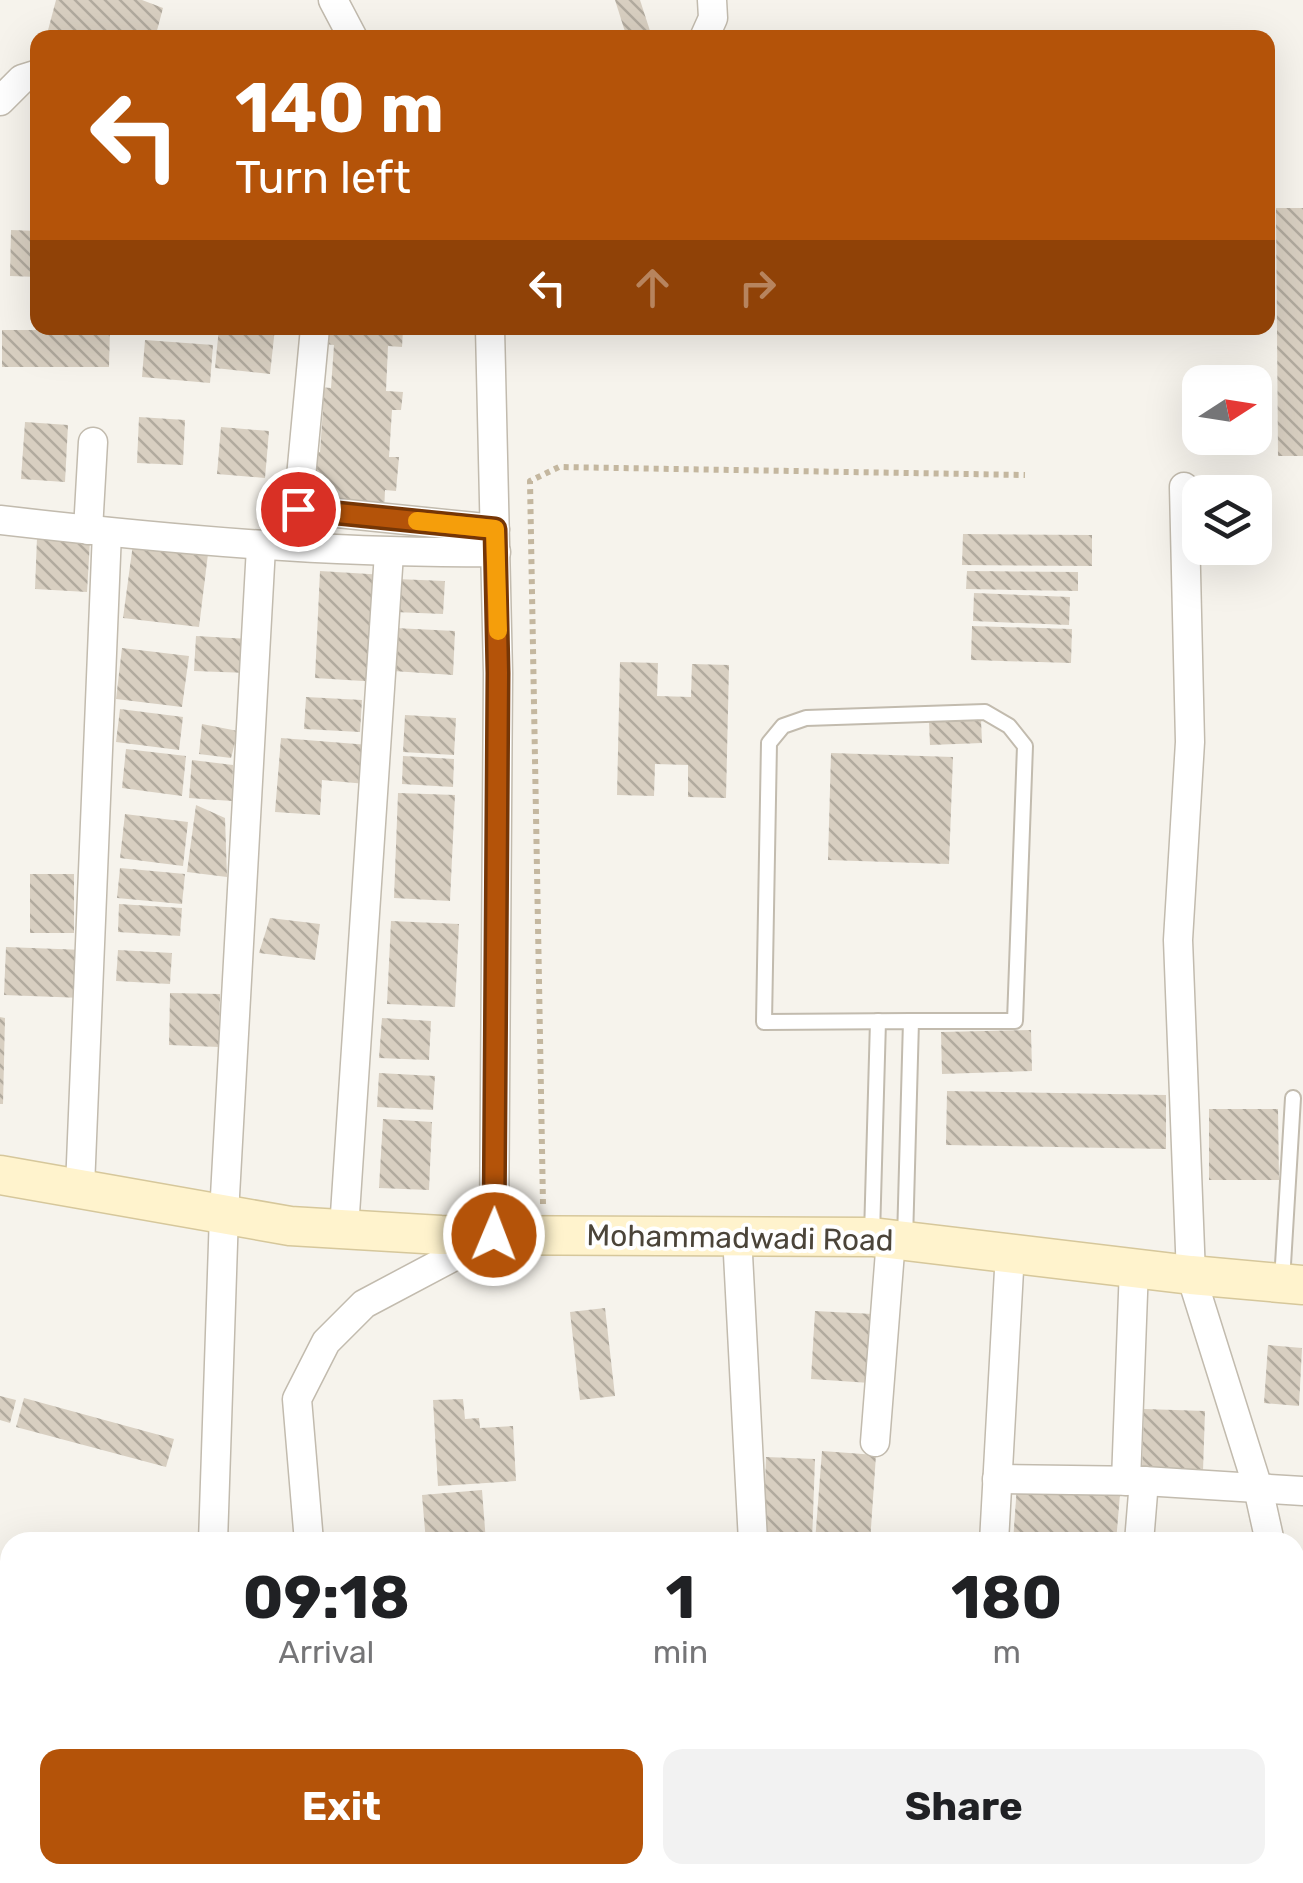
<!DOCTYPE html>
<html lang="en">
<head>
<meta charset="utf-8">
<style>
	body { margin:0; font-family:Rubik,sans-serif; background:#f2f2f2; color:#202124; height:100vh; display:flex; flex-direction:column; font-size:38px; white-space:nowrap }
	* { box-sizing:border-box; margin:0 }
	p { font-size:32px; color:#757577 }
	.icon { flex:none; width:55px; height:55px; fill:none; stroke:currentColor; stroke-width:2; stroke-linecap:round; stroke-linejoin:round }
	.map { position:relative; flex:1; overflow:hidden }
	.sheet { position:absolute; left:0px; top:1532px; width:1305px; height:352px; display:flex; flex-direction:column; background:#fff; border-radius:30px 30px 0 0; box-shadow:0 10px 40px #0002 }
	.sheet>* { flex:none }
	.banner { position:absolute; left:30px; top:30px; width:1245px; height:305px; border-radius:20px; box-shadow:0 10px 40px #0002; background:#b45309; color:#fff; overflow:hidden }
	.needle { width:65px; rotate:78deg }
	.fabs { position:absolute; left:1182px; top:365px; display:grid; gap:20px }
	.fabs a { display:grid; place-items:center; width:90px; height:90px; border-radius:20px; background:#fff; box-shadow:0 10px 40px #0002; font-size:50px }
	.pin { position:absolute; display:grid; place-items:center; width:85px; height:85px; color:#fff; margin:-42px; border:5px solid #fff; border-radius:50%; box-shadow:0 2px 10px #0007 }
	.me { position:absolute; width:110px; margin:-55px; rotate:1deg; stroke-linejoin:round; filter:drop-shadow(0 0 8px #0008) }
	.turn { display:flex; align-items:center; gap:35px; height:210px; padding:0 40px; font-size:45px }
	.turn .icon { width:130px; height:130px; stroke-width:2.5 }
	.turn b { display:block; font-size:70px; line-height:85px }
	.lanes { display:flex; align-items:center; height:95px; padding:0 40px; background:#0003; justify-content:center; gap:50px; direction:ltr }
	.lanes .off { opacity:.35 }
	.eta { display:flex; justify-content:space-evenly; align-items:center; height:170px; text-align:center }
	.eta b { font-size:60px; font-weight:700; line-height:70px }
	.action { display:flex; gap:20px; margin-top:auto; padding:20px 40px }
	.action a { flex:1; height:115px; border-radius:20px; background:#b45309; color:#fff; font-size:40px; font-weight:700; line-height:115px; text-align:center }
	.action a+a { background:#f2f2f2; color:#202124 }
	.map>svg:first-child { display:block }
	.building { fill:url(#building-back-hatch) }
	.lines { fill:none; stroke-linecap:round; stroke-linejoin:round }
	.lane-casing { stroke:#c2bbae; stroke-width:18 }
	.street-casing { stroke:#c2bbae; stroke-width:31 }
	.secondary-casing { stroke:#d6c79b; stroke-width:41 }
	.path { stroke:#c4b79f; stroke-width:6; stroke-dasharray:5 5; stroke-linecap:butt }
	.lane { stroke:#fff; stroke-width:14 }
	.street { stroke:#fff; stroke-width:28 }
	.secondary { stroke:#fff3cd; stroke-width:38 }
	.route-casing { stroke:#753606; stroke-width:25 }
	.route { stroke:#b45309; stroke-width:18 }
	.slow { stroke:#f59e0b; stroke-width:18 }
	.labels { text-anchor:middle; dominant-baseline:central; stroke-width:8; stroke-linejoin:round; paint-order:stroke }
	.street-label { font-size:30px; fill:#4b4439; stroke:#fff }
</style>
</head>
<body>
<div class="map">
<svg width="1303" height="1883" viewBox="0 0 1303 1883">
	<defs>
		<pattern id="building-back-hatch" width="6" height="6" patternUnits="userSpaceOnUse" patternTransform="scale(2.5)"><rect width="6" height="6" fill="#d8cfc1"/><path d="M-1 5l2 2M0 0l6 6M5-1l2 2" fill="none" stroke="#b1aa9e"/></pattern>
	</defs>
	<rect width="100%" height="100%" fill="#f6f3ec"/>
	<g class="building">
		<polygon points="56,0 142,0 163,8 155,38 58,38 47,34"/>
		<polygon points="615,0 640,0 651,34 627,38"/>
		<polygon points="1276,208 1303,208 1303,456 1278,456"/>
		<polygon points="11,230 38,231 38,277 10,276"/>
		<polygon points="219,328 275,328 270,374 215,368"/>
		<polygon points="326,328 403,330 402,347 388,346 386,391 403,392 401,410 392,410 389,457 399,457 396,491 385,490 384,514 305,498 307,451 320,452 323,409 317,408 319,387 331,388 334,345 325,344"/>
		<polygon points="2,330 110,330 109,367 2,367"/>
		<polygon points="145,340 213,345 210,383 142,377"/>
		<polygon points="139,417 185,420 183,465 137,463"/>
		<polygon points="25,422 68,425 65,482 21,479"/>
		<polygon points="221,427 269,431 265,478 217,474"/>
		<polygon points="963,534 1092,535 1092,566 962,565"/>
		<polygon points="37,538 90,541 87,592 35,589"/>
		<polygon points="133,544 208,554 199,627 123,618"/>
		<polygon points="320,571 385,575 379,682 315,678"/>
		<polygon points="967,571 1078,572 1078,591 966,589"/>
		<polygon points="396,579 445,581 443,614 395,612"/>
		<polygon points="974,593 1070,597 1069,625 973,621"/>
		<polygon points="972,626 1072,629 1071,663 971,660"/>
		<polygon points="395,628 455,631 453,675 393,671"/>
		<polygon points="196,636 249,639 248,673 194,671"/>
		<polygon points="122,648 189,656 182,707 116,699"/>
		<polygon points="620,662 658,663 657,696 691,697 692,664 729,665 726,798 688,797 688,765 655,764 654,796 617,795"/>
		<polygon points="306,697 362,700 360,732 304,729"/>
		<polygon points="120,709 183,717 179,750 116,742"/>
		<polygon points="405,715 456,718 454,755 403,752"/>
		<polygon points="981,720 982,743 930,745 929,722"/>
		<polygon points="202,724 238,731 231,758 199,754"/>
		<polygon points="281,738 369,745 366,784 322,780 320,815 275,812"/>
		<polygon points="126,749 186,756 182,796 122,788"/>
		<polygon points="831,753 953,757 949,864 828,860"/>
		<polygon points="403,756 454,759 453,787 402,784"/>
		<polygon points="192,760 233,765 232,801 189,798"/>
		<polygon points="398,793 455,795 450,901 394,898"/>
		<polygon points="196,805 225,818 227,877 187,872"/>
		<polygon points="125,814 188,822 183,866 120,858"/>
		<polygon points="120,868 185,874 182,904 117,898"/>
		<rect x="30" y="874" width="44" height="59"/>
		<polygon points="119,904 182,908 180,936 118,932"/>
		<polygon points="270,918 320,924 315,960 259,953"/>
		<polygon points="391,921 459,924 455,1007 387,1004"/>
		<polygon points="6,947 84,950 83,998 4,995"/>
		<polygon points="118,950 172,953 170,984 116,981"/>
		<polygon points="170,993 220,994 219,1047 169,1045"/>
		<polygon points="0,1017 5,1018 3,1104 0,1104"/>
		<polygon points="382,1018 431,1021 429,1060 379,1058"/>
		<polygon points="1031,1030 1032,1071 942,1074 941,1032"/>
		<polygon points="379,1073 435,1076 433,1110 377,1107"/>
		<polygon points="947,1091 1166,1095 1166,1149 946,1145"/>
		<polygon points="1209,1109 1278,1109 1279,1180 1209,1180"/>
		<polygon points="383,1119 432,1122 429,1190 379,1188"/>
		<polygon points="605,1308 615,1396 580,1400 570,1312"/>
		<polygon points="815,1311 873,1314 870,1383 811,1379"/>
		<polygon points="1268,1345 1302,1348 1299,1406 1264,1403"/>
		<polygon points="0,1396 16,1400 10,1423 0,1420"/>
		<polygon points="24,1398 174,1439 166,1467 16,1427"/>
		<polygon points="463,1399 465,1419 479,1418 480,1428 513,1426 516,1481 438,1486 433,1400"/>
		<polygon points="1144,1409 1205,1411 1203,1471 1142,1469"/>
		<polygon points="822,1451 876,1455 870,1542 815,1542"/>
		<polygon points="766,1457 815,1459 812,1542 763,1542"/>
		<polygon points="1017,1485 1120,1494 1116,1542 1013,1542"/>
		<polygon points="482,1490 486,1542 426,1542 422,1495"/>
		<polygon points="1157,1537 1204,1539 1204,1542 1157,1542"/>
		<polygon points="1295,1861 1303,1861 1303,1883 1284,1883 1284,1875 1295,1875"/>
		<polygon points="1030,1875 1048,1875 1049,1883 989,1883"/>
	</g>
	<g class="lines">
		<g class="lane-casing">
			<g id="lane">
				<polyline points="872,1235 878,1021"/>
				<polyline points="905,1240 911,1021 764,1022 769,743 783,726 806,718 985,712 1009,726 1025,746 1015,1021 911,1021"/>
				<polyline points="1282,1281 1293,1098"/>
			</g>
		</g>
		<g class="street-casing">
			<g id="street">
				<polyline points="333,0 353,38"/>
				<polyline points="704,38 713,18 712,0"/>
				<polyline points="0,101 22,79 38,74"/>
				<polyline points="315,328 298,509 495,529"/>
				<polyline points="1184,487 1190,742 1178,940 1191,1275 1258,1488 1270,1542"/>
				<path d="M0,520c165,19 330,34 496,32"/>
				<polyline points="88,530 93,442"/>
				<polyline points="80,1187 107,532"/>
				<polyline points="344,1229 389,553"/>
				<polyline points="737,1235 753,1542"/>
				<polyline points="875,1442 891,1239"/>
				<polyline points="997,1479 1144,1481 1303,1491"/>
				<polyline points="1126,1481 1134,1267"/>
				<polyline points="213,1542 224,1214 261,547"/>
				<polyline points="309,1542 297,1399 326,1342 364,1304 494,1235 498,673 490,328"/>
				<polyline points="994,1542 1010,1252"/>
				<polyline points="1139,1542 1144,1481"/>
				<polyline points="1295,1609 1303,1609"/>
				<polyline points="1298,1736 1303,1736"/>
				<polyline points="518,1875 521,1883"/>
				<polyline points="763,1875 765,1883"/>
				<polyline points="927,1875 931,1883"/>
				<polyline points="1204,1875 1204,1883"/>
				<polyline points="202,1878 202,1875"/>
				<polyline points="1112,1883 1112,1875"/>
			</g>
		</g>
		<g class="secondary-casing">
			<polyline id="secondary" points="0,1175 290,1226 441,1235 872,1237 1191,1275 1303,1285"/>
		</g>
		<polyline class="path" points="543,1204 530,481 559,467 1025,475"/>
		<use href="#lane" class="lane"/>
		<use href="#street" class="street"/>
		<use href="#secondary" class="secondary"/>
	</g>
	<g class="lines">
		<g class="route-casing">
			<polyline id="route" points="298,509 495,529 498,673 494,1235"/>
		</g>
		<use href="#route" class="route"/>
		<polyline class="slow" points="417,521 495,529 498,631"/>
	</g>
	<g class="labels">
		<g class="street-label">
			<text transform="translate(740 1238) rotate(1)">Mohammadwadi Road</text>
		</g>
	</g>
</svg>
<div class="fabs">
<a><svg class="needle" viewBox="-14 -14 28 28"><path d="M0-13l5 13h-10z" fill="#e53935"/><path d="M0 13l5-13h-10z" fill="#757577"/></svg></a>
<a><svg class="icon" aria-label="layers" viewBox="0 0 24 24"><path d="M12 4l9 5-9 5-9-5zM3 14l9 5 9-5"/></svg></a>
</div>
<div class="pin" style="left:298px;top:509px;background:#d93025"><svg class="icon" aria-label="arrive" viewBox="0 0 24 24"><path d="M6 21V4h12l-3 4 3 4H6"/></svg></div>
<svg class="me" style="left:494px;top:1235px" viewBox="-20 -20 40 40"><circle r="17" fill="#b45309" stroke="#fff" stroke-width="3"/><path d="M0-11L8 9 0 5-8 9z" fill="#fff"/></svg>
<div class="banner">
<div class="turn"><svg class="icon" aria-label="left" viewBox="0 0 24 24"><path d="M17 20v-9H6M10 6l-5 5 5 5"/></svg><div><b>140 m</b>Turn left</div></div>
<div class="lanes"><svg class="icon" aria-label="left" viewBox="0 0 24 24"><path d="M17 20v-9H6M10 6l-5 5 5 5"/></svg><svg class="icon off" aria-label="ahead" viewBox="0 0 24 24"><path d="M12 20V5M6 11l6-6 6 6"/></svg><svg class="icon off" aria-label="right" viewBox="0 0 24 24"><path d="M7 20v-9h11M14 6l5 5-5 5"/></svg></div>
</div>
<section class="sheet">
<div class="eta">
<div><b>09:18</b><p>Arrival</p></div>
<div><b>1</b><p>min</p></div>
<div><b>180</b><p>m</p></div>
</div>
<div class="action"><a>Exit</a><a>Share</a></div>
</section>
</div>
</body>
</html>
